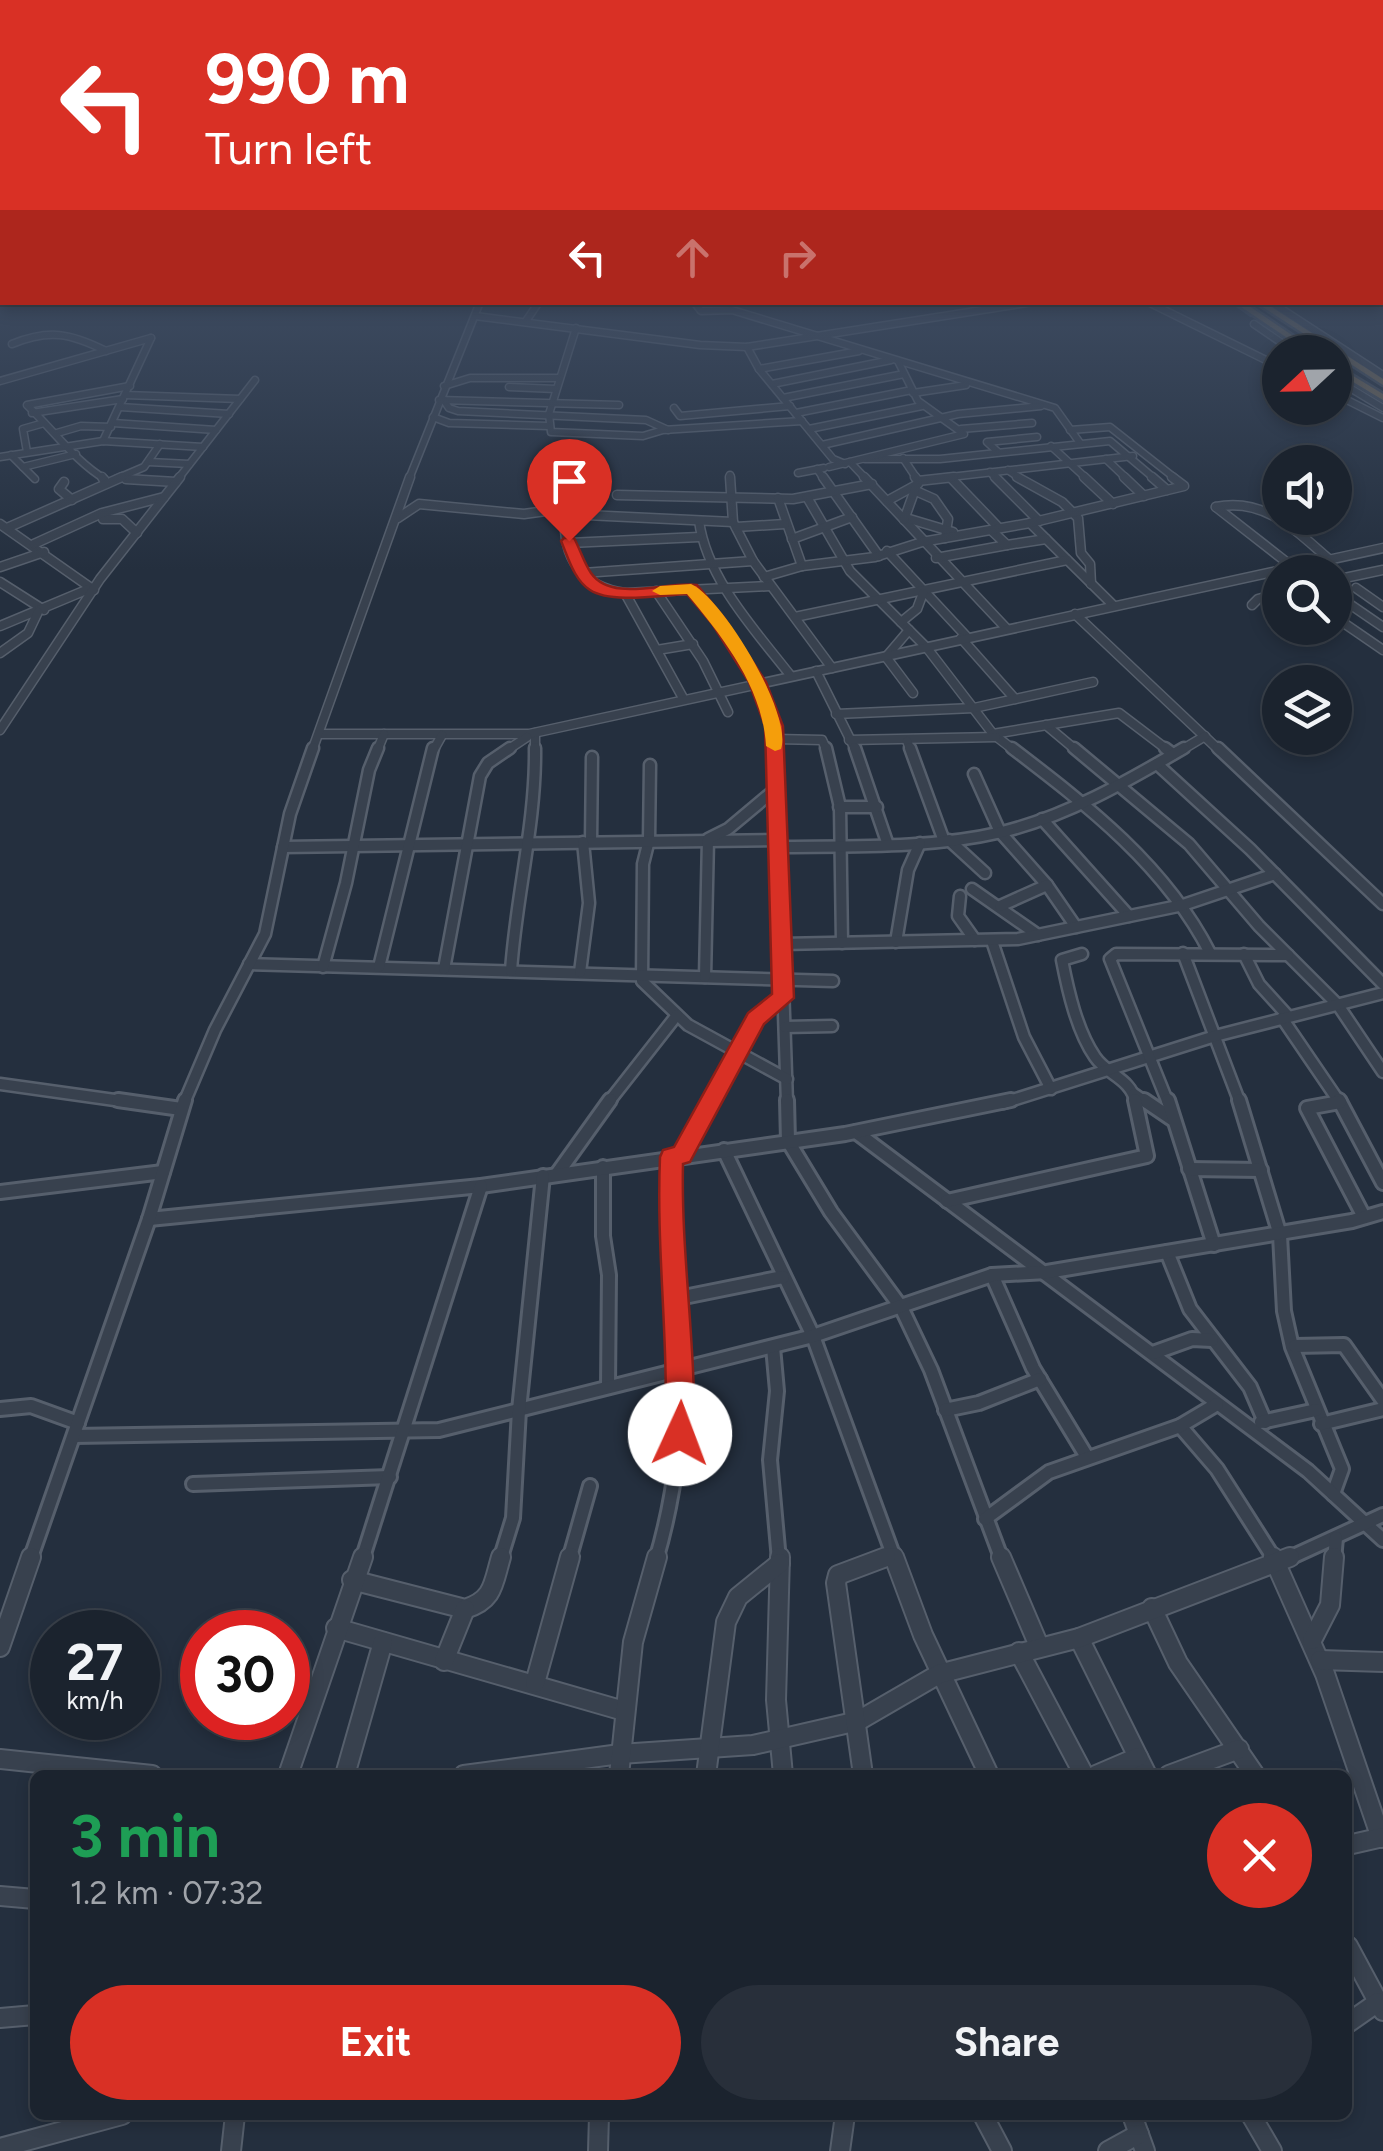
<!DOCTYPE html>
<html lang="en">
<head>
<meta charset="utf-8">
<style>
	body { margin:0; font-family:Figtree,sans-serif; background:#282f3a; color:#f1f3f6; height:100vh; display:flex; flex-direction:column; font-size:38px; white-space:nowrap }
	* { box-sizing:border-box; margin:0 }
	p { font-size:32px; color:#a0a4aa }
	.icon { flex:none; width:55px; height:55px; fill:none; stroke:currentColor; stroke-width:2; stroke-linecap:round; stroke-linejoin:round }
	.map { position:relative; flex:1; overflow:hidden }
	.drawer { position:absolute; left:30px; top:1770px; width:1322px; height:350px; display:flex; flex-direction:column; background:#1b232e; border-radius:15px; box-shadow:0 5px 15px #0003,0 0 0 2px #39404a }
	.drawer>* { flex:none }
	.guide { position:absolute; left:0px; top:0px; width:1385px; height:305px; box-shadow:0 5px 15px #0003,0 0 0 2px #39404a; background:#d93025; color:#fff; overflow:hidden }
	.needle { width:65px; rotate:248deg }
	.buttons { position:absolute; left:1262px; top:335px; display:grid; gap:20px }
	.buttons a { display:grid; place-items:center; width:90px; height:90px; border-radius:50%; background:#1b232e; box-shadow:0 5px 15px #0003,0 0 0 2px #39404a; font-size:50px }
	.speed { position:absolute; left:30px; top:1610px; display:flex; gap:20px; font-size:50px; font-weight:700; text-align:center }
	.speed>* { display:grid; place-content:center; width:130px; height:130px; border-radius:50%; background:#1b232e; box-shadow:0 5px 15px #0003,0 0 0 2px #39404a; line-height:1 }
	.speed small { font-size:25px; font-weight:400 }
	.speed .limit { border:15px solid #d22; background:#fff; color:#111 }
	.pin { position:absolute; display:grid; place-items:center; width:85px; height:85px; color:#fff; margin:-102px -42px; border-radius:50% 50% 50% 0; rotate:-45deg; box-shadow:0 0 10px #0007 }
	.pin .icon { rotate:45deg }
	.me { position:absolute; width:110px; margin:-55px; rotate:2deg; stroke-linejoin:round; filter:drop-shadow(0 0 8px #0008) }
	.turn { display:flex; align-items:center; gap:35px; height:210px; padding:0 40px; font-size:45px }
	.turn .icon { width:130px; height:130px; stroke-width:2.5 }
	.turn b { display:block; font-size:70px; line-height:85px }
	.lanes { display:flex; align-items:center; height:95px; padding:0 40px; background:#0003; justify-content:center; gap:50px; direction:ltr }
	.lanes .off { opacity:.35 }
	.round { display:grid; place-items:center; flex:none; width:105px; height:105px; border-radius:52px; background:#282f3a }
	.headline { display:flex; align-items:center; justify-content:space-between; height:170px; padding:0 40px }
	h1 { font-size:60px; font-weight:700; line-height:75px; color:#1e9e55 }
	.primary-button { display:flex; gap:20px; margin-top:auto; padding:20px 40px }
	.primary-button a { flex:1; height:115px; border-radius:60px; background:#d93025; color:#fff; font-size:40px; font-weight:700; line-height:115px; text-align:center }
	.primary-button a+a { background:#282f3a; color:#f1f3f6 }
	.map>svg:first-child { display:block }
	.lines { fill:none; stroke-linecap:round; stroke-linejoin:round }
	.stream { stroke:#394c67; stroke-width:2.5 }
	.minor-far4-casing { stroke:#565f6c; stroke-width:9 }
	.minor-far3-casing { stroke:#565f6c; stroke-width:11 }
	.minor-far2-casing { stroke:#565f6c; stroke-width:15 }
	.minor-far1-casing { stroke:#565f6c; stroke-width:18 }
	.minor-casing { stroke:#565f6c; stroke-width:22 }
	.highway-casing { stroke:#434c59; stroke-width:5 }
	.minor-far4 { stroke:#38414e; stroke-width:6 }
	.minor-far3 { stroke:#38414e; stroke-width:8 }
	.minor-far2 { stroke:#38414e; stroke-width:10 }
	.minor-far1 { stroke:#38414e; stroke-width:12 }
	.minor { stroke:#38414e; stroke-width:18 }
	.highway { fill:#746855; fill-rule:evenodd }
	.route { fill:#d93025; stroke:#8d1f18; stroke-width:2.5 }
	.slow { fill:#f59e0b }
</style>
</head>
<body>
<div class="map">
<svg width="1383" height="2151" viewBox="0 0 1383 2151">
	<rect width="100%" height="100%" fill="#242f3e"/>
	<g class="lines">
		<g class="stream">
			<polyline points="1231,302 1251,316"/>
			<polyline points="1257,320 1308,352"/>
			<polyline points="1366,390 1383,401"/>
		</g>
		<g class="minor-far4-casing">
			<g id="minor-far4">
				<polyline points="694,302 701,311 732,310 1055,408 1080,443"/>
				<polyline points="1148,302 1280,367"/>
				<polyline points="1271,302 1383,375"/>
				<polyline points="475,316 700,345 747,347 1033,302"/>
				<polyline points="526,321 539,302"/>
				<polyline points="1254,324 1295,352"/>
				<polyline points="576,328 549,414 551,432 643,436 663,430 802,421"/>
				<path d="M12,344c37,-15 58,-11 94,7"/>
				<polyline points="747,347 759,369 833,459 845,464"/>
				<polyline points="759,369 859,351"/>
				<polyline points="1335,379 1383,408"/>
				<polyline points="0,381 151,338"/>
				<polyline points="772,384 891,360"/>
				<polyline points="444,386 470,378 559,378"/>
				<polyline points="509,387 556,389"/>
				<polyline points="913,393 966,385"/>
				<polyline points="1335,394 1383,418"/>
				<polyline points="125,395 240,399"/>
				<polyline points="783,398 904,374"/>
				<polyline points="443,399 449,408 458,411 646,420 668,430"/>
				<polyline points="439,400 619,405"/>
				<polyline points="120,407 229,414"/>
				<polyline points="674,408 680,416 790,406"/>
				<polyline points="32,413 123,399"/>
				<polyline points="796,413 912,390"/>
				<polyline points="433,417 449,423 548,426"/>
				<polyline points="113,423 216,430"/>
				<polyline points="809,429 922,406"/>
				<polyline points="961,429 1032,423"/>
				<polyline points="1070,430 1110,427 1176,479"/>
				<polyline points="57,433 81,426 111,427"/>
				<polyline points="103,441 151,338"/>
				<polyline points="822,445 958,414 1041,406"/>
				<polyline points="1051,446 1087,479"/>
				<polyline points="27,452 23,429 44,423"/>
				<polyline points="998,452 987,442 1037,437"/>
				<polyline points="11,455 23,467 76,454"/>
				<polyline points="0,457 103,441 203,447"/>
				<polyline points="903,458 917,479"/>
				<polyline points="865,459 940,459 1110,441 1155,479"/>
				<polyline points="1106,459 1127,479"/>
				<polyline points="149,462 189,464"/>
				<polyline points="850,462 866,479"/>
				<polyline points="23,467 35,479"/>
				<polyline points="829,467 964,434 918,401 898,361"/>
				<polyline points="817,469 824,479"/>
				<polyline points="1008,470 1021,479"/>
				<polyline points="990,472 997,479"/>
				<polyline points="798,473 824,468"/>
				<polyline points="730,475 730,479"/>
				<path d="M105,479c-28,-16 -52,-49 -78,-74l103,-19"/>
				<polyline points="116,479 144,467 160,444"/>
				<polyline points="126,479 131,479"/>
				<polyline points="178,479 255,380"/>
				<polyline points="409,479 480,302"/>
				<polyline points="933,479 1133,456"/>
			</g>
		</g>
		<g class="minor-far3-casing">
			<g id="minor-far3">
				<polyline points="102,477 105,482"/>
				<polyline points="730,477 733,522 753,561 832,668"/>
				<polyline points="823,477 879,556"/>
				<polyline points="864,477 1006,628"/>
				<polyline points="995,477 1039,521"/>
				<polyline points="1017,477 1062,502 1078,518 1081,553 1090,564 1091,584"/>
				<polyline points="1084,477 1113,504"/>
				<polyline points="1124,477 1144,496"/>
				<polyline points="1152,477 1167,490"/>
				<polyline points="951,478 999,528"/>
				<polyline points="126,479 176,482"/>
				<polyline points="918,481 954,477"/>
				<polyline points="64,482 59,489 72,500"/>
				<polyline points="916,491 934,499 948,519 945,538"/>
				<polyline points="617,495 793,499 872,484"/>
				<polyline points="807,497 850,571 927,648 993,734 1015,751"/>
				<polyline points="778,498 802,566"/>
				<polyline points="887,501 918,484"/>
				<path d="M1216,507c49,-10 80,24 114,53"/>
				<polyline points="1216,507 1294,568"/>
				<polyline points="398,518 419,504 524,514 553,510"/>
				<polyline points="906,518 953,532"/>
				<polyline points="103,519 122,519 137,533"/>
				<polyline points="904,520 918,481 915,477"/>
				<path d="M699,521c8,58 56,109 91,154"/>
				<polyline points="1030,523 1114,606"/>
				<polyline points="0,524 94,590"/>
				<polyline points="736,527 785,524"/>
				<polyline points="7,528 122,477"/>
				<polyline points="792,539 852,517"/>
				<polyline points="569,543 699,537"/>
				<polyline points="34,544 102,513 164,497"/>
				<polyline points="1007,545 1046,539"/>
				<polyline points="887,551 967,637"/>
				<polyline points="936,558 1007,545 991,530"/>
				<polyline points="0,567 44,552"/>
				<polyline points="583,573 753,561"/>
				<polyline points="764,577 802,566 875,557 922,542 1030,523 1184,486 1172,477"/>
				<polyline points="1335,580 1383,570"/>
				<polyline points="0,582 44,610"/>
				<polyline points="1356,588 1383,607"/>
				<path d="M691,589c37,46 82,100 84,162"/>
				<polyline points="656,591 703,661 728,712"/>
				<path d="M625,593c-43,-6 -63,-35 -60,-79l168,8"/>
				<polyline points="1335,594 1383,627"/>
				<polyline points="1252,605 1258,599 1280,593"/>
				<polyline points="1075,614 1220,751"/>
				<polyline points="795,617 1067,560"/>
				<polyline points="1335,617 1383,650"/>
				<polyline points="901,622 917,609 923,593"/>
				<polyline points="0,626 91,588"/>
				<polyline points="909,630 886,657 913,693"/>
				<polyline points="961,638 1015,699"/>
				<polyline points="657,650 693,644"/>
				<polyline points="0,653 28,633 38,612"/>
				<polyline points="816,671 856,751"/>
				<polyline points="683,698 625,593 770,586"/>
				<polyline points="836,714 974,708 1093,682"/>
				<polyline points="1046,725 1077,751"/>
				<polyline points="0,730 100,579 180,477"/>
				<polyline points="535,733 535,751"/>
				<polyline points="319,734 529,734 1383,548"/>
				<polyline points="993,734 1119,713 1169,751"/>
				<polyline points="775,739 822,740 827,751"/>
				<polyline points="849,740 996,737"/>
				<polyline points="907,741 911,751"/>
				<polyline points="312,751 410,477"/>
				<polyline points="377,751 384,734"/>
				<polyline points="433,751 442,735"/>
				<polyline points="506,751 527,737"/>
				<polyline points="1180,751 1205,736"/>
			</g>
		</g>
		<g class="minor-far2-casing">
			<g id="minor-far2">
				<polyline points="775,748 787,1103"/>
				<polyline points="826,748 840,807 842,943"/>
				<polyline points="855,748 888,845"/>
				<polyline points="910,748 944,841"/>
				<path d="M1012,748c76,58 154,118 198,205"/>
				<polyline points="1074,748 1189,844 1259,926 1338,1005 1383,1072"/>
				<polyline points="1165,748 1173,754"/>
				<polyline points="1218,748 1383,904"/>
				<polyline points="1157,764 1250,849 1383,984"/>
				<polyline points="650,765 649,840 643,864 642,981 688,1025 787,1079"/>
				<polyline points="974,774 1000,832 1047,885 1076,927"/>
				<polyline points="839,807 877,807"/>
				<polyline points="1042,819 1129,916"/>
				<polyline points="949,840 985,873"/>
				<polyline points="591,842 592,757"/>
				<polyline points="283,847 778,840"/>
				<path d="M778,847c74,-1 151,2 224,-15 65,-16 124,-50 182,-84"/>
				<polyline points="972,889 1038,935"/>
				<polyline points="960,896 958,916 975,940"/>
				<polyline points="1000,906 1047,885"/>
				<polyline points="992,941 1024,1037 1051,1089"/>
				<polyline points="896,942 908,870 920,843"/>
				<polyline points="782,944 1018,939 1183,905 1275,874"/>
				<polyline points="1183,953 1240,1103"/>
				<path d="M1082,954l-20,6c6,31 15,71 33,97 12,18 36,21 41,46"/>
				<polyline points="1244,954 1259,984 1288,1016"/>
				<polyline points="249,964 833,981"/>
				<polyline points="323,967 346,883 369,770 378,748"/>
				<polyline points="379,967 433,748"/>
				<polyline points="444,969 480,776 488,763 510,748"/>
				<path d="M511,971c5,-75 25,-148 24,-223"/>
				<polyline points="580,972 589,903 583,842"/>
				<polyline points="705,977 708,839 728,829 777,788"/>
				<polyline points="1282,1018 1340,1103"/>
				<polyline points="785,1027 832,1026"/>
				<polyline points="0,1084 136,1103"/>
				<polyline points="1134,1094 1147,1103"/>
				<polyline points="184,1103 215,1030 265,934 290,814 313,748"/>
				<polyline points="608,1103 677,1015"/>
				<polyline points="710,1103 756,1019 783,997"/>
				<polyline points="1003,1103 1215,1036 1383,993"/>
				<polyline points="1168,1103 1110,959 1116,954 1288,955"/>
				<polyline points="1336,1103 1340,1102"/>
			</g>
		</g>
		<g class="minor-far1-casing">
			<g id="minor-far1">
				<polyline points="118,1100 181,1109"/>
				<polyline points="787,1100 788,1141 831,1212 901,1307 931,1370 1002,1560"/>
				<polyline points="1144,1100 1172,1119"/>
				<polyline points="1168,1100 1214,1245"/>
				<polyline points="1239,1100 1280,1235 1284,1311 1292,1347 1342,1469 1333,1494"/>
				<polyline points="1339,1100 1383,1183"/>
				<polyline points="1340,1102 1307,1108 1364,1217"/>
				<polyline points="856,1132 1308,1471 1383,1540"/>
				<polyline points="724,1150 813,1336 895,1560"/>
				<polyline points="682,1155 712,1100"/>
				<polyline points="603,1167 603,1236 609,1275 608,1387"/>
				<polyline points="1189,1169 1261,1170"/>
				<polyline points="557,1174 610,1100"/>
				<polyline points="0,1192 163,1172"/>
				<polyline points="947,1201 1147,1156 1135,1100"/>
				<polyline points="149,1219 481,1186 845,1134 1011,1100"/>
				<polyline points="1167,1252 1190,1309 1250,1387 1265,1422"/>
				<polyline points="992,1275 1033,1368 1087,1457"/>
				<polyline points="674,1299 783,1277"/>
				<polyline points="1295,1346 1344,1345 1383,1400"/>
				<polyline points="773,1347 777,1391 770,1460 779,1560"/>
				<polyline points="1153,1353 1192,1339 1212,1340"/>
				<polyline points="0,1409 31,1406 78,1423"/>
				<polyline points="945,1410 979,1403 1040,1379"/>
				<polyline points="1261,1422 1316,1410"/>
				<polyline points="1321,1424 1383,1409"/>
				<polyline points="1180,1426 1217,1469 1275,1560"/>
				<polyline points="74,1436 439,1430 813,1336 992,1275 1047,1272 1352,1221 1383,1212"/>
				<polyline points="193,1484 390,1477"/>
				<polyline points="985,1519 1049,1472 1180,1426 1217,1404"/>
				<polyline points="30,1560 149,1219 185,1100"/>
				<polyline points="362,1560 481,1186"/>
				<polyline points="500,1560 513,1518 519,1410 543,1176"/>
				<polyline points="569,1560 590,1486"/>
				<path d="M656,1560c18,-61 26,-126 25,-189 -2,-72 -15,-142 -9,-214"/>
				<polyline points="879,1560 894,1554"/>
				<polyline points="1285,1560 1383,1515"/>
				<polyline points="1334,1560 1336,1538"/>
			</g>
		</g>
		<g class="minor-casing">
			<g id="minor">
				<polyline points="780,1557 776,1700 783,1775"/>
				<polyline points="894,1557 923,1635 989,1775"/>
				<polyline points="1001,1557 1039,1646"/>
				<polyline points="1273,1557 1325,1674 1381,1838"/>
				<path d="M352,1580l113,29c29,-9 28,-25 36,-52"/>
				<polyline points="1152,1608 1178,1663 1255,1775"/>
				<polyline points="336,1628 624,1711"/>
				<polyline points="1079,1638 1147,1775"/>
				<polyline points="1312,1640 1330,1605 1334,1557"/>
				<polyline points="0,1647 31,1557"/>
				<polyline points="1019,1652 1084,1775"/>
				<polyline points="1320,1660 1383,1662"/>
				<polyline points="444,1661 465,1609"/>
				<polyline points="535,1683 570,1557"/>
				<polyline points="0,1759 152,1775"/>
				<polyline points="288,1775 363,1557"/>
				<polyline points="345,1775 383,1642"/>
				<polyline points="464,1775 620,1754 753,1745 858,1721 939,1674 1079,1638 1290,1557"/>
				<polyline points="619,1775 633,1642 657,1557"/>
				<polyline points="706,1775 726,1622 738,1597 780,1563"/>
				<polyline points="863,1775 836,1583 838,1575 886,1557"/>
				<polyline points="1096,1775 1138,1757"/>
				<polyline points="1169,1775 1239,1749"/>
				<polyline points="1348,1845 1383,1837"/>
				<polyline points="0,1896 35,1899"/>
				<polyline points="1348,1946 1383,2011"/>
				<polyline points="0,2018 35,2015"/>
				<polyline points="1348,2023 1378,2002"/>
				<polyline points="983,2115 1002,2151"/>
				<polyline points="1132,2115 1145,2151"/>
				<polyline points="1251,2115 1272,2151"/>
				<polyline points="0,2148 122,2115"/>
				<polyline points="231,2151 235,2115"/>
				<polyline points="598,2151 599,2115"/>
				<polyline points="840,2151 845,2115"/>
				<polyline points="1108,2151 1139,2134"/>
			</g>
		</g>
		<g class="highway-casing">
			<g id="highway">
				<polygon points="1234,302 1243,302 1317,352 1308,352"/>
				<polygon points="1255,302 1264,302 1383,379 1383,385"/>
				<polygon points="1335,365 1383,394 1383,400 1335,371"/>
			</g>
		</g>
		<use href="#minor-far4" class="minor-far4"/>
		<use href="#minor-far3" class="minor-far3"/>
		<use href="#minor-far2" class="minor-far2"/>
		<use href="#minor-far1" class="minor-far1"/>
		<use href="#minor" class="minor"/>
		<use href="#highway" class="highway"/>
	</g>
	<linearGradient id="sky" x2="0" y2="1"><stop stop-color="#141a22"/><stop offset="0.47" stop-color="#3f4d63"/><stop offset="1" stop-color="#3f4d63" stop-opacity="0"/></linearGradient>
	<rect width="1383" height="570" fill="url(#sky)"/>
	<path class="route" d="M564,538h10c6,11 10,25 17,35 21,30 75,8 106,12l28,34 41,63 17,44 11,272 -30,26 -74,138 -7,2c-2,91 13,179 11,270l-5,9 -9,4 -10,-4 -5,-9c4,-93 -9,-184 -5,-277l3,-7 11,-3 74,-134 24,-19 -7,-268 -16,-44 -36,-57 -26,-31c-25,1 -76,10 -97,-4 -16,-10 -22,-33 -29,-49z"/>
	<path class="slow" d="M691,584c32,14 102,131 90,165l-6,2 -9,-5c-3,-58 -43,-109 -79,-152l-27,1 -8,-4 8,-5z"/>
</svg>
<div class="buttons">
<a><svg class="needle" viewBox="-14 -14 28 28"><path d="M0-13l5 13h-10z" fill="#e53935"/><path d="M0 13l5-13h-10z" fill="#a0a4aa"/></svg></a>
<a><svg class="icon" aria-label="sound" viewBox="0 0 24 24"><path d="M4 9h4l5-4v14l-5-4H4zM17 9q2 3 0 6"/></svg></a>
<a><svg class="icon" aria-label="search" viewBox="0 0 24 24"><circle cx="10" cy="10" r="6"/><path d="M15 15l6 6"/></svg></a>
<a><svg class="icon" aria-label="layers" viewBox="0 0 24 24"><path d="M12 4l9 5-9 5-9-5zM3 14l9 5 9-5"/></svg></a>
</div>
<div class="speed"><div>27<small>km/h</small></div><div class="limit">30</div></div>
<div class="pin" style="left:569px;top:541px;background:#d93025"><svg class="icon" aria-label="arrive" viewBox="0 0 24 24"><path d="M6 21V4h12l-3 4 3 4H6"/></svg></div>
<svg class="me" style="left:680px;top:1434px" viewBox="-20 -20 40 40"><circle r="19" fill="#fff"/><path d="M0-13L10 11 0 6-10 11z" fill="#d93025"/></svg>
<div class="guide">
<div class="turn"><svg class="icon" aria-label="left" viewBox="0 0 24 24"><path d="M17 20v-9H6M10 6l-5 5 5 5"/></svg><div><b>990 m</b>Turn left</div></div>
<div class="lanes"><svg class="icon" aria-label="left" viewBox="0 0 24 24"><path d="M17 20v-9H6M10 6l-5 5 5 5"/></svg><svg class="icon off" aria-label="ahead" viewBox="0 0 24 24"><path d="M12 20V5M6 11l6-6 6 6"/></svg><svg class="icon off" aria-label="right" viewBox="0 0 24 24"><path d="M7 20v-9h11M14 6l5 5-5 5"/></svg></div>
</div>
<section class="drawer">
<div class="headline"><div><h1>3 min</h1><p>1.2 km · 07:32</p></div><a class="round" style="background:#d93025;color:#fff"><svg class="icon" aria-label="close" viewBox="0 0 24 24"><path d="M6 6l12 12M18 6L6 18"/></svg></a></div>
<div class="primary-button"><a>Exit</a><a>Share</a></div>
</section>
</div>
</body>
</html>
